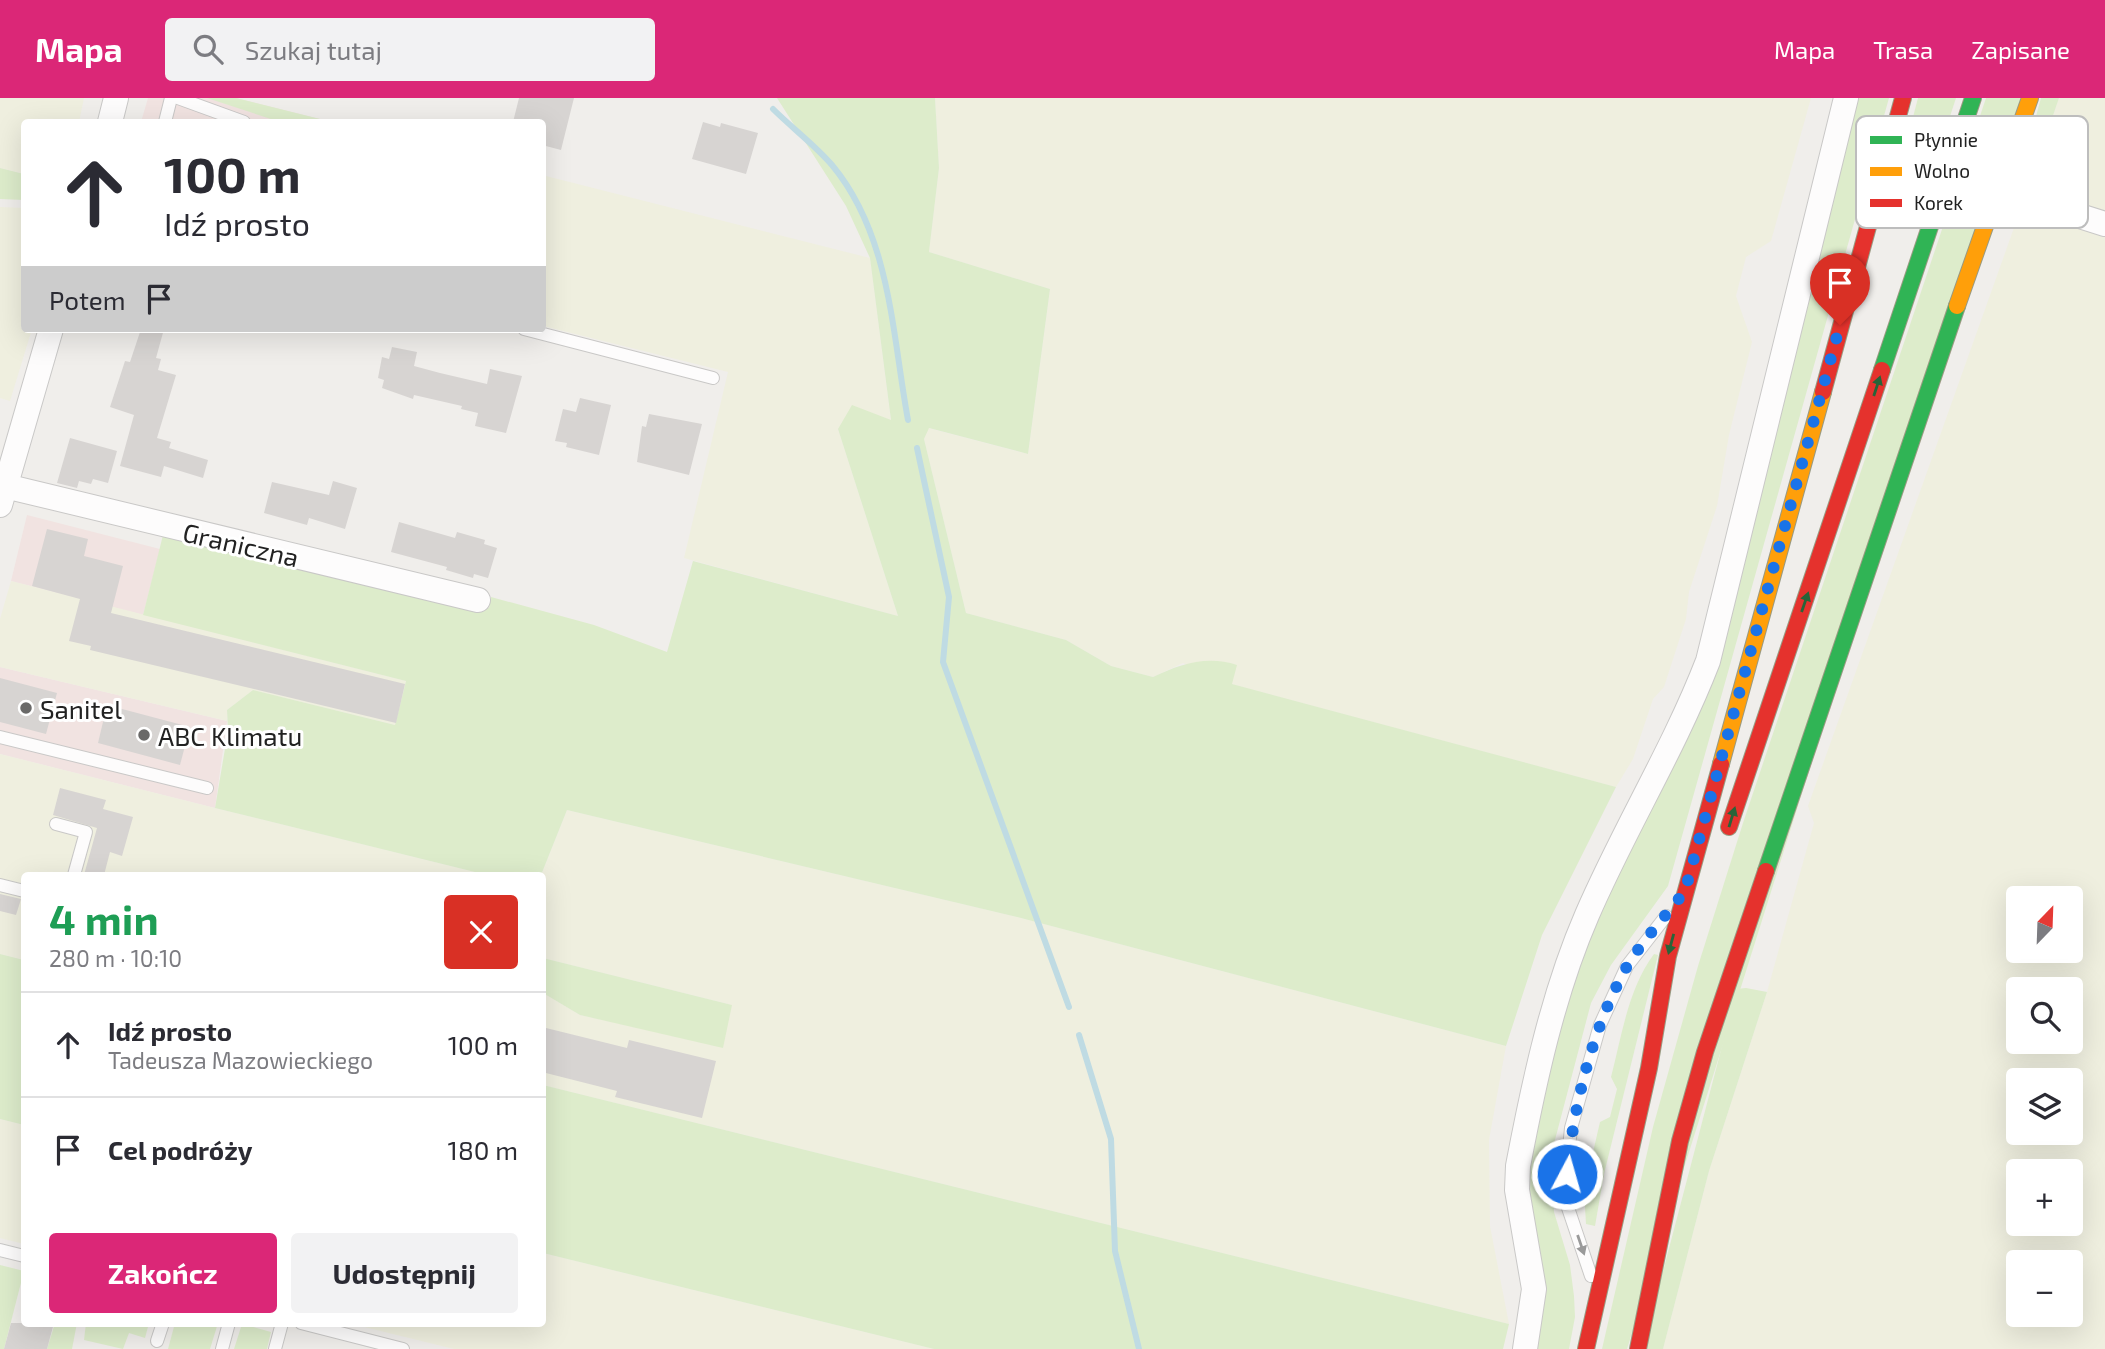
<!DOCTYPE html>
<html lang="pl">
<head>
<meta charset="utf-8">
<style>
	body { margin:0; font-family:"Exo 2",sans-serif; background:#f2f2f3; color:#2b2b33; height:100vh; display:flex; flex-direction:column; font-size:26px; white-space:nowrap }
	* { box-sizing:border-box; margin:0 }
	p { font-size:23px; color:#7c7c81 }
	.icon { flex:none; width:38px; height:38px; fill:none; stroke:currentColor; stroke-width:2; stroke-linecap:round; stroke-linejoin:round }
	.map { position:relative; flex:1; overflow:hidden }
	.drawer { position:absolute; left:21px; top:774px; width:525px; height:455px; display:flex; flex-direction:column; background:#fff; border-radius:7px; box-shadow:0 7px 28px #0002 }
	.drawer>* { flex:none }
	.hud { position:absolute; left:21px; top:21px; width:525px; height:214px; border-radius:7px; box-shadow:0 7px 28px #0002; background:#fff; color:#2b2b33; overflow:hidden }
	.needle { width:46px; rotate:23deg }
	.buttons { position:absolute; left:2006px; top:788px; display:grid; gap:14px }
	.buttons a { display:grid; place-items:center; width:77px; height:77px; border-radius:7px; background:#fff; box-shadow:0 7px 28px #0002; font-size:35px }
	.pin { position:absolute; display:grid; place-items:center; width:60px; height:60px; color:#fff; margin:-72px -30px; border-radius:50% 50% 50% 0; rotate:-45deg; box-shadow:0 0 7px #0007 }
	.pin .icon { rotate:45deg }
	.me { position:absolute; width:77px; margin:-38px; rotate:6deg; stroke-linejoin:round; filter:drop-shadow(0 0 5px #0008) }
	.turn { display:flex; align-items:center; gap:24px; height:147px; padding:0 28px; font-size:32px }
	.turn .icon { width:91px; height:91px; stroke-width:2.5 }
	.turn b { display:block; font-size:49px; line-height:60px }
	.then { display:flex; align-items:center; height:66px; padding:0 28px; background:#0003; gap:14px; font-size:26px }
	.round { display:grid; place-items:center; flex:none; width:74px; height:74px; border-radius:7px; background:#f2f2f3 }
	.headline { display:flex; align-items:center; justify-content:space-between; height:119px; padding:0 28px }
	h1 { font-size:42px; font-weight:700; line-height:52px; color:#1e9e55 }
	.primary-button { display:flex; gap:14px; margin-top:auto; padding:14px 28px }
	.primary-button a { flex:1; height:80px; border-radius:7px; background:#db2777; color:#fff; font-size:28px; font-weight:700; line-height:80px; text-align:center }
	.primary-button a+a { background:#f2f2f3; color:#2b2b33 }
	ul { padding:0; list-style:none }
	li { display:flex; align-items:center; gap:21px; height:105px; padding:0 28px; border-top:2px solid #e1e1e2 }
	li div { flex:1 }
	li b { display:block; font-size:26px }
	li em { font-style:normal }
	header { display:flex; align-items:center; gap:42px; box-sizing:border-box; height:98px; padding:0 35px; background:#db2777; color:#fff }
	header strong { font-size:33px }
	nav { display:flex; gap:38px; margin-inline-start:auto; font-size:24px }
	.search { width:490px; height:63px; background:#f2f2f3; display:flex; align-items:center; gap:18px; box-sizing:border-box; padding:0 24px; border-radius:7px; color:#7c7c81; font-size:26px }
	.map>svg:first-child { display:block }
	.commercial { fill:#f1e3e1 }
	.farmland { fill:#efefdf; fill-rule:evenodd }
	.grass { fill:#ddeccb }
	.lines { fill:none; stroke-linecap:round; stroke-linejoin:round }
	.stream { stroke:#bfdbe3; stroke-width:6 }
	.building { fill:#d7d4d2 }
	.lane-casing { stroke:#c9c8c7; stroke-width:14 }
	.street-casing { stroke:#c9c8c7; stroke-width:26 }
	.fast-casing { stroke:#999a82; stroke-width:18 }
	.slow-casing { stroke:#999a82; stroke-width:18 }
	.jam-casing { stroke:#999a82; stroke-width:18 }
	.lane { stroke:#fdfcfc; stroke-width:12 }
	.street { stroke:#fdfcfc; stroke-width:24 }
	.fast { stroke:#30b455; stroke-width:16 }
	.slow { stroke:#ff9f0a; stroke-width:16 }
	.jam { stroke:#e5322d; stroke-width:16 }
	.oneway { fill:#286439 }
	.oneway2 { fill:#9a9a9a }
	.route { stroke:#1a73e8; stroke-width:12; stroke-dasharray:0 21.6 }
	.poi-dot { fill:#6a6968; stroke:#fff; stroke-width:2.5 }
	.labels { text-anchor:middle; dominant-baseline:central; stroke-width:6; stroke-linejoin:round; paint-order:stroke }
	.street-label { font-size:26px; fill:#222; stroke:#fff }
	.poi-label { font-size:26px; fill:#222; stroke:#fff; text-anchor:start }
	.key { fill:#fff; stroke:#bdbdbd; stroke-width:2 }
	.key-label { font-size:19px; fill:#222 }
</style>
</head>
<body>
<header>
<strong>Mapa</strong>
<div class="search"><svg class="icon" aria-label="search" viewBox="0 0 24 24"><circle cx="10" cy="10" r="6"/><path d="M15 15l6 6"/></svg>Szukaj tutaj</div>
<nav><a>Mapa</a><a>Trasa</a><a>Zapisane</a></nav>
</header>
<div class="map">
<svg width="2105" height="1251" viewBox="0 0 2105 1251">
	<rect width="100%" height="100%" fill="#f0eeeb"/>
	<g class="commercial">
		<polygon points="148,0 236,0 332,24 141,24"/>
		<polygon points="27,417 160,451 143,517 11,483"/>
		<polygon points="0,569 227,623 215,710 0,656"/>
	</g>
	<g class="farmland">
		<polygon points="0,0 84,0 79,24 24,24 24,76 0,70"/>
		<polygon points="935,0 1811,0 1771,143 1746,159 1736,198 1752,244 1729,337 1717,408 1689,494 1686,521 1664,589 1653,601 1633,661 1616,689 1231,586 1183,565 1153,579 1111,568 1066,542 966,515 924,341 928,330 1028,356 1050,191 929,154 939,70"/>
		<polygon points="2059,0 2105,0 2105,117 2027,94"/>
		<polygon points="542,77 870,160 891,323 838,331 898,518 684,460 728,274 543,228"/>
		<polygon points="0,109 24,110 24,231 32,231 10,303 0,300"/>
		<path d="M2020,113l85,23v1115h-442l46,-178 58,-179 47,-169 -6,-17zM2018,800h52v52h-52zM2018,891h52v52h-52zM2018,982h52v52h-52zM2018,1073h52v52h-52zM2018,1164h52v52h-52z"/>
		<polygon points="11,483 406,583 395,627 253,592 227,612 227,623 0,569 0,521"/>
		<polygon points="0,656 215,710 487,777 24,777 24,862 0,856"/>
		<polygon points="567,712 1021,820 1506,948 1489,1042 1490,1128 1509,1226 543,987 543,895 580,917 644,931 732,907 543,860 541,777"/>
		<polygon points="0,1021 24,1027 24,1146 0,1140"/>
		<polygon points="543,1155 934,1251 454,1251 348,1225 542,1225"/>
	</g>
	<g class="grass">
		<polygon points="207,0 236,0 332,24 280,24"/>
		<path d="M777,0h158l4,70 -10,84 121,37 -22,165 -99,-26 -5,11 42,174 100,27 45,26 42,11c27,-13 54,-22 84,-12l-5,19 384,103 -74,148 -36,111 -485,-128 -454,-108 -26,65h-54l-272,-67 13,-77 -1,-21 26,-20 142,35 11,-44 -263,-66 21,-84 325,77 2,-11 103,28 73,27 26,-91 205,55 -60,-187 14,-24 39,15 -21,-162 -24,-52z"/>
		<polygon points="1854,0 1889,0 1668,788 1611,867 1591,905 1551,1057 1554,1114 1570,1167 1574,1198 1575,1219 1569,1251 1534,1251 1525,1083 1563,912 1593,826 1692,623"/>
		<polygon points="1918,0 1956,0 1917,119 1889,110"/>
		<polygon points="1986,0 2021,0 1627,1251 1602,1251 1653,1029 1698,868 1743,725"/>
		<polygon points="2041,0 2059,0 2027,94 2018,84"/>
		<polygon points="0,70 24,76 24,102 0,101"/>
		<polygon points="0,856 24,862 24,1027 0,1021"/>
		<path d="M1654,856l4,1 -54,219 -9,52 -9,-2 -2,-33 16,-69 10,-5 7,-28 -6,-12c11,-42 17,-88 43,-123z"/>
		<polygon points="543,860 732,907 723,950 580,917 543,895"/>
		<polygon points="1746,890 1767,894 1709,1073 1663,1251 1647,1251 1656,1200 1737,891"/>
		<polygon points="543,987 1509,1226 1503,1251 934,1251 543,1155"/>
		<polygon points="0,1167 24,1173 4,1251 0,1251"/>
		<polygon points="55,1225 77,1225 72,1251 47,1251"/>
		<polygon points="86,1225 149,1225 145,1240 129,1235 123,1251 84,1242"/>
		<polygon points="175,1225 218,1225 210,1251 168,1251"/>
		<polygon points="242,1226 271,1234 267,1251 234,1251"/>
	</g>
	<g class="lines">
		<g class="stream">
			<path d="M773,11c19,19 42,36 59,56 59,71 60,169 76,255"/>
			<polyline points="917,350 949,499 943,564 1069,909"/>
			<polyline points="1079,937 1111,1041 1115,1153 1139,1251"/>
		</g>
	</g>
	<g class="building">
		<polygon points="519,0 574,0 561,52 542,47 542,24 513,24"/>
		<polygon points="703,24 720,29 721,25 758,35 746,76 692,61"/>
		<polygon points="141,231 164,231 156,260 161,261 158,272 176,277 157,340 171,344 169,350 208,362 203,380 164,368 161,379 120,368 134,317 110,309 125,263 130,264"/>
		<polygon points="392,249 417,254 414,268 440,275 487,286 490,271 522,278 506,335 475,328 478,315 461,311 462,308 414,297 413,301 382,290 384,282 378,280 382,259 389,261"/>
		<polygon points="580,300 611,307 599,357 566,349 567,345 555,343 563,311 576,314"/>
		<polygon points="649,316 702,326 689,377 637,364 642,328 646,329"/>
		<polygon points="70,340 117,353 108,385 93,381 91,386 79,383 77,390 57,385"/>
		<polygon points="333,383 357,390 345,431 309,420 307,427 264,415 272,384 329,397"/>
		<polygon points="399,424 455,440 457,434 485,442 484,446 497,450 488,480 474,476 473,480 446,472 447,469 391,454"/>
		<polygon points="47,431 88,441 84,458 123,468 111,515 405,586 396,625 90,552 91,548 69,543 80,501 32,488"/>
		<polygon points="0,580 57,595 46,636 0,624"/>
		<polygon points="107,607 190,629 180,667 98,645"/>
		<polygon points="60,690 106,702 103,711 133,719 122,758 110,754 104,777 84,777 97,730 53,717"/>
		<polygon points="0,796 21,801 16,817 0,813"/>
		<polygon points="542,929 627,950 629,942 716,963 702,1020 615,999 617,993 542,974"/>
		<polygon points="11,1225 54,1225 47,1251 4,1251"/>
	</g>
	<g class="lines">
		<g class="lane-casing">
			<g id="lane">
				<polyline points="178,0 244,24"/>
				<polyline points="165,24 171,0"/>
				<polyline points="524,231 713,280"/>
				<polyline points="0,639 207,690"/>
				<polyline points="56,726 86,734 74,777"/>
				<polyline points="0,787 24,793"/>
				<polyline points="0,1152 24,1158"/>
				<polyline points="1591,1178 1564,1098 1571,1030 1600,927 1627,868 1666,818"/>
				<polyline points="301,1225 403,1251"/>
				<polyline points="157,1243 163,1225"/>
				<polyline points="222,1251 229,1225"/>
				<polyline points="275,1251 282,1225"/>
			</g>
		</g>
		<g class="street-casing">
			<g id="street">
				<polyline points="110,24 116,0"/>
				<polyline points="1998,92 2105,126"/>
				<polyline points="5,388 478,502"/>
				<polyline points="0,407 51,231"/>
				<path d="M1525,1251l9,-60 -17,-99 1,-24c16,-84 35,-173 69,-251 37,-86 87,-166 121,-254l138,-563"/>
			</g>
		</g>
		<g class="fast-casing">
			<g id="fast">
				<polyline points="1882,272 1973,0"/>
				<polyline points="1766,773 1957,208"/>
			</g>
		</g>
		<g class="slow-casing">
			<g id="slow">
				<polyline points="1957,208 2030,0"/>
				<polyline points="1721,666 1823,294"/>
			</g>
		</g>
		<g class="jam-casing">
			<g id="jam">
				<polyline points="1823,294 1903,0"/>
				<polyline points="1729,729 1882,272"/>
				<polyline points="1586,1251 1649,970 1668,858 1721,666"/>
				<polyline points="1638,1251 1680,1043 1705,954 1766,773"/>
			</g>
		</g>
		<use href="#lane" class="lane"/>
		<use href="#street" class="street"/>
		<use href="#fast" class="fast"/>
		<use href="#slow" class="slow"/>
		<use href="#jam" class="jam"/>
	</g>
	<defs><path id="oneway-solid" d="M-6-.8H1V-3.2L6.5 0L1 3.2V.8H-6Z" transform="scale(1.75)"/></defs>
	<g class="oneway">
		<use href="#oneway-solid" transform="translate(1877 288) rotate(-72)"/>
		<use href="#oneway-solid" transform="translate(1805 504) rotate(-71)"/>
		<use href="#oneway-solid" transform="translate(1732 719) rotate(-73)"/>
		<use href="#oneway-solid" transform="translate(1671 846) rotate(105)"/>
	</g>
	<use class="oneway2" href="#oneway-solid" transform="translate(1581 1147) rotate(71)"/>
	<g class="lines">
		<path class="route" d="M1567,1076c7,-70 25,-144 59,-206 16,-27 40,-52 59,-77l155,-566"/>
	</g>
	<g class="poi-dot">
		<circle cx="26" cy="610" r="7"/>
		<circle cx="144" cy="637" r="7"/>
	</g>
	<g class="labels">
		<g class="street-label">
			<text transform="translate(241 446) rotate(13)">Graniczna</text>
		</g>
		<g class="poi-label">
			<text x="40" y="610">Sanitel</text>
			<text x="158" y="637">ABC Klimatu</text>
		</g>
	</g>
	<rect x="1856" y="18" width="232" height="112" rx="10" class="key"/>
	<rect x="1870" y="38" width="32" height="8" fill="#30b455"/>
	<rect x="1870" y="69" width="32" height="9" fill="#ff9f0a"/>
	<rect x="1870" y="101" width="32" height="8" fill="#e5322d"/>
	<g class="key-label">
		<text x="1914" y="49">Płynnie</text>
		<text x="1914" y="80">Wolno</text>
		<text x="1914" y="112">Korek</text>
	</g>
</svg>
<div class="buttons">
<a><svg class="needle" viewBox="-14 -14 28 28"><path d="M0-13l5 13h-10z" fill="#e53935"/><path d="M0 13l5-13h-10z" fill="#7c7c81"/></svg></a>
<a><svg class="icon" aria-label="search" viewBox="0 0 24 24"><circle cx="10" cy="10" r="6"/><path d="M15 15l6 6"/></svg></a>
<a><svg class="icon" aria-label="layers" viewBox="0 0 24 24"><path d="M12 4l9 5-9 5-9-5zM3 14l9 5 9-5"/></svg></a>
<a>+</a>
<a>−</a>
</div>
<div class="pin" style="left:1840px;top:227px;background:#d93025"><svg class="icon" aria-label="arrive" viewBox="0 0 24 24"><path d="M6 21V4h12l-3 4 3 4H6"/></svg></div>
<svg class="me" style="left:1567px;top:1076px" viewBox="-20 -20 40 40"><circle r="17" fill="#1a73e8" stroke="#fff" stroke-width="3"/><path d="M0-11L8 9 0 5-8 9z" fill="#fff"/></svg>
<div class="hud">
<div class="turn"><svg class="icon" aria-label="ahead" viewBox="0 0 24 24"><path d="M12 20V5M6 11l6-6 6 6"/></svg><div><b>100 m</b>Idź prosto</div></div>
<div class="then">Potem<svg class="icon" aria-label="arrive" viewBox="0 0 24 24"><path d="M6 21V4h12l-3 4 3 4H6"/></svg></div>
</div>
<section class="drawer">
<div class="headline"><div><h1>4 min</h1><p>280 m · 10:10</p></div><a class="round" style="background:#d93025;color:#fff"><svg class="icon" aria-label="close" viewBox="0 0 24 24"><path d="M6 6l12 12M18 6L6 18"/></svg></a></div>
<ul>
<li><svg class="icon" aria-label="ahead" viewBox="0 0 24 24"><path d="M12 20V5M6 11l6-6 6 6"/></svg><div><b>Idź prosto</b><p>Tadeusza Mazowieckiego</p></div><em>100 m</em></li>
<li><svg class="icon" aria-label="arrive" viewBox="0 0 24 24"><path d="M6 21V4h12l-3 4 3 4H6"/></svg><div><b>Cel podróży</b></div><em>180 m</em></li>
</ul>
<div class="primary-button"><a>Zakończ</a><a>Udostępnij</a></div>
</section>
</div>
</body>
</html>
